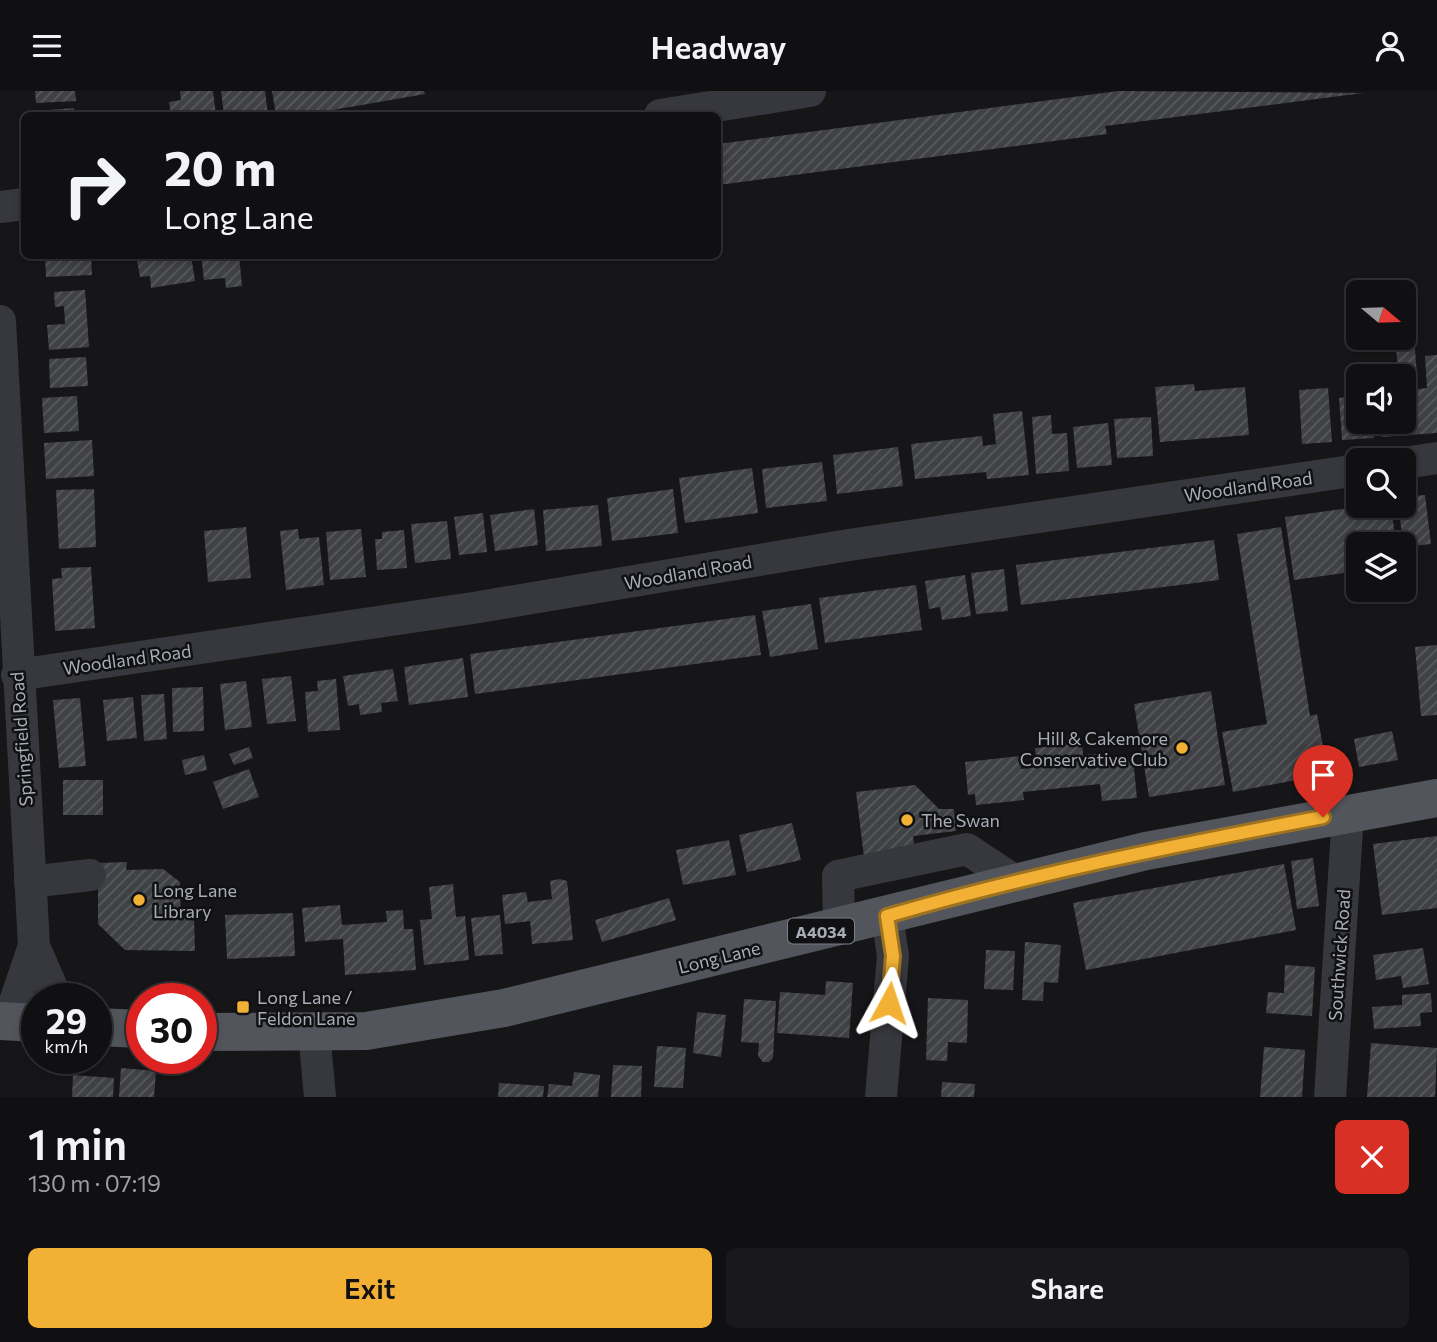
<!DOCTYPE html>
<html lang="en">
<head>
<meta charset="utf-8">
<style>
	body { margin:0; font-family:Commissioner,sans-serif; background:#19191b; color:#f1f3f6; height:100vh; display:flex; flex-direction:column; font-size:26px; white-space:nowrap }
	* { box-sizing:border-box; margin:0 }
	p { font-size:23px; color:#9c9d9f }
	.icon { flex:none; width:38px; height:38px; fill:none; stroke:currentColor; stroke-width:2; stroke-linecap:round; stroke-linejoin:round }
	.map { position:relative; height:1006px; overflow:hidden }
	.details { display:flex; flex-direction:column; background:#101012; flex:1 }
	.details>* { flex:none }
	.hud { position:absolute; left:21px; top:21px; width:700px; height:147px; border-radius:10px; box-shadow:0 4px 10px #0003,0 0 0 2px #303032; background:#101012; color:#f1f3f6; overflow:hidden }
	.needle { width:46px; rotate:109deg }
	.buttons { position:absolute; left:1346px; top:189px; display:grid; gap:14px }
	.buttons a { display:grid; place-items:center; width:70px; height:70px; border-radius:10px; background:#101012; box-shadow:0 4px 10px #0003,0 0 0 2px #303032; font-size:35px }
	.speed { position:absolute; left:21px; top:892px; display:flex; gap:14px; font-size:35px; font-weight:700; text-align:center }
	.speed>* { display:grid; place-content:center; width:91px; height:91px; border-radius:50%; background:#101012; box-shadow:0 4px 10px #0003,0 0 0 2px #303032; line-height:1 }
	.speed small { font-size:18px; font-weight:400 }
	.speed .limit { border:10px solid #d22; background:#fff; color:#111 }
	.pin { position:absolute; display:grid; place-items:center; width:60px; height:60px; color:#fff; margin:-72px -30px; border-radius:50% 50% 50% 0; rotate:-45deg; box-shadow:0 0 7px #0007 }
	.pin .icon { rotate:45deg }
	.me { position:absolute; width:77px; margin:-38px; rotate:5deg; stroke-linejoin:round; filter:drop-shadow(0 0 5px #0008) }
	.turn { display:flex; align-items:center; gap:24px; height:147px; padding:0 28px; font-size:32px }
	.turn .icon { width:91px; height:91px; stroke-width:2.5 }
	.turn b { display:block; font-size:49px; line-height:60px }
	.round { display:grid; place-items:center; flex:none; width:74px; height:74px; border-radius:10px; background:#19191b }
	.overview { display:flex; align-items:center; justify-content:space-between; height:119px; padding:0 28px }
	h1 { font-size:42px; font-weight:600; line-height:52px }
	.primary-button { display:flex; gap:14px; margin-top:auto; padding:14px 28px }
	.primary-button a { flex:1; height:80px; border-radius:10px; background:#f2b134; color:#111; font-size:28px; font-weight:600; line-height:80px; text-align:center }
	.primary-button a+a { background:#19191b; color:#f1f3f6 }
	header { display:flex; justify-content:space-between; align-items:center; height:91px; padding:0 28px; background:#101012; font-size:32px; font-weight:600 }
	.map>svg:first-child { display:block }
	.building { fill:url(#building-hatch) }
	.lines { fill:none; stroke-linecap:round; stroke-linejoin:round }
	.minor { stroke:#37383d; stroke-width:32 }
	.major { stroke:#53555c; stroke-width:38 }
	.route-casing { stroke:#9d7322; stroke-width:18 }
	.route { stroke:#f2b134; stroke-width:12 }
	.poi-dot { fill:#f2b134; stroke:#111113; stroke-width:2.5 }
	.labels { text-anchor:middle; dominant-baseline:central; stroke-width:5; stroke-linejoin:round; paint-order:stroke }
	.shield { fill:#111113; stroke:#7b7e86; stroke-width:2 }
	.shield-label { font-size:16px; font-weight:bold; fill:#a8adb8 }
	.street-label { font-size:18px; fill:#a8adb8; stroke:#111113 }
	.poi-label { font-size:18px; fill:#a8adb8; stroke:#111113; text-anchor:start }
</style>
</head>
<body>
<header><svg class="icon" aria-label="menu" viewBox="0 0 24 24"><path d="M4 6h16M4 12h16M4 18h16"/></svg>Headway<svg class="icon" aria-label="person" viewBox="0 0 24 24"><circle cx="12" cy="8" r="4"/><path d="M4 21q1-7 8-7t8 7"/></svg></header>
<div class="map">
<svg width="1437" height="1006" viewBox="0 0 1437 1006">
	<defs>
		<pattern id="building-hatch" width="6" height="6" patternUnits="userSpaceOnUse" patternTransform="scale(1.75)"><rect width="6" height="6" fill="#404145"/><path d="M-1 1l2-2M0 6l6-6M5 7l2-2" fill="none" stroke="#595a5e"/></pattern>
	</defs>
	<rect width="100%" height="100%" fill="#161618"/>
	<g class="building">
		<polygon points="35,0 75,0 76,10 36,12"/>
		<polygon points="180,0 213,0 216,24 171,24 169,11 181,9"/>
		<polygon points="221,0 265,0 268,24 224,24"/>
		<polygon points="272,0 424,0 425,3 304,24 276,24"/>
		<polygon points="1119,0 1363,2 1105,35 1107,43 718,94 718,53"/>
		<polygon points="74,17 75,24 36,24 36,20"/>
		<polygon points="45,164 91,164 92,184 46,186"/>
		<polygon points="136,164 191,164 195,190 151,197 150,185 140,186"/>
		<polygon points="201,164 239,164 242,195 226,197 225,187 204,189"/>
		<polygon points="85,199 89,256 49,259 47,234 65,233 64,215 55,216 54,201"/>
		<polygon points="1414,246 1418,298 1427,297 1425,265 1437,264 1437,342 1382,346 1381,331 1404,331 1404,285 1377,285 1377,278 1398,277 1395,247"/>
		<polygon points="86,266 88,295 50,297 49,268"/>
		<polygon points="1194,293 1195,300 1245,296 1249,344 1160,351 1155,296"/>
		<polygon points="1328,297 1332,351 1302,353 1299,299"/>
		<polygon points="77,305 79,340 44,342 42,307"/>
		<polygon points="1358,305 1358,331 1373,331 1374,347 1342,349 1339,307"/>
		<polygon points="1022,320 1029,384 987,388 986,381 915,388 911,353 982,345 983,355 996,353 993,323"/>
		<polygon points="1051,324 1052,343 1067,342 1069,380 1036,383 1032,326"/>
		<polygon points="1151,326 1153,365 1117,367 1114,328"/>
		<polygon points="1108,332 1112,374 1077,377 1073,336"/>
		<polygon points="92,349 94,385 46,388 44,352"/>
		<polygon points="898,356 903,395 837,403 833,364"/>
		<polygon points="822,371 827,410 766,417 762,378"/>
		<polygon points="752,377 758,422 685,432 679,387"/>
		<polygon points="94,398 96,456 59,458 56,399"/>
		<polygon points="673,398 678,442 612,450 607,407"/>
		<polygon points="1425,404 1431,453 1404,456 1398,415 1404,415 1404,406"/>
		<polygon points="598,414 602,455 546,460 543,419"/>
		<polygon points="1363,415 1391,415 1396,453 1358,453 1358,480 1294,489 1285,426"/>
		<polygon points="534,418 538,454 495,460 490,424"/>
		<polygon points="483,422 487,461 459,464 454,426"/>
		<polygon points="447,430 451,468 415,472 411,433"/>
		<polygon points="246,436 251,487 208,491 204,440"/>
		<polygon points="1281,436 1310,625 1317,623 1328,683 1233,701 1222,641 1267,633 1237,443"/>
		<polygon points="298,438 299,448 319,446 324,494 286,499 280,440"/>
		<polygon points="361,438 366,486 330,489 326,441"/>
		<polygon points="404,439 407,477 377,479 375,448 382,448 382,441"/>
		<polygon points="1214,449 1219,489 1021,514 1016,474"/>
		<polygon points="91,476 95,537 55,540 52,488 62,487 61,477"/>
		<polygon points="1004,478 1008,520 976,523 971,482"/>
		<polygon points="965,484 971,525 942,529 940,516 929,518 925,490"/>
		<polygon points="916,494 922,539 825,552 819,507"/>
		<polygon points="811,513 818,558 770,566 762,520"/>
		<polygon points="755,524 761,564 475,603 470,563"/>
		<polygon points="1437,554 1437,624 1421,625 1415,556"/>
		<polygon points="463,567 468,606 409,614 404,576"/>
		<polygon points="393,578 398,610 381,612 382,621 360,624 359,613 348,615 343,585"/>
		<polygon points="291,585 296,630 267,633 262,588"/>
		<polygon points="336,588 340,639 308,641 305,601 318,600 317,590"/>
		<polygon points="246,590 252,636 225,639 220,593"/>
		<polygon points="203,596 204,640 173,641 172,597"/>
		<polygon points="1211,600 1225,694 1149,706 1134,613"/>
		<polygon points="164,603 167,648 144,650 141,604"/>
		<polygon points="133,606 137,647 107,650 103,609"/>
		<polygon points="80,607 86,675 59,677 53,609"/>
		<polygon points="1392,640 1398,669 1359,676 1354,648"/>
		<polygon points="1082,652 1083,664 1097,663 1098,672 1133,668 1137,707 1102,710 1100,693 1023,701 1024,709 976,714 975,703 968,704 965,671 1020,665 1021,678 1037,676 1035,657"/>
		<polygon points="249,656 253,667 234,674 229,663"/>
		<polygon points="204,664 207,679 185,684 182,669"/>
		<polygon points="249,678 259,706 223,718 213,691"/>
		<rect x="63" y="689" width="40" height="35"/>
		<polygon points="915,694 939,718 954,718 956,740 913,745 915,760 864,766 856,701"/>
		<polygon points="792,732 801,769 747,781 739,744"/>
		<polygon points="1437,745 1437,817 1382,824 1373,753"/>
		<polygon points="729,749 736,784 683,794 676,759"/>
		<polygon points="1313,767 1319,815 1297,818 1291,770"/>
		<polygon points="127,771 126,779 163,778 180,791 181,827 194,827 195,860 125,859 98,833 98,772"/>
		<polygon points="1284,773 1296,839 1086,879 1073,812"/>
		<polygon points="560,788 567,790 573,849 532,853 530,830 505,833 502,804 526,801 528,811 552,808 550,790"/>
		<polygon points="453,793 456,826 465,825 469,869 424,874 420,829 432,828 429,796"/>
		<polygon points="669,807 676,829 602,851 595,829"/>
		<polygon points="340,814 342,834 387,831 386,820 403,819 404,838 413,838 416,879 345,884 343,848 305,851 302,817"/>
		<polygon points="293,822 295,865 227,868 225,824"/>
		<polygon points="500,824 503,863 475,865 471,827"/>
		<polygon points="1025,851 1061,854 1058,892 1044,891 1043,910 1022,909"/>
		<polygon points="1423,857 1429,893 1403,897 1401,885 1376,889 1373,864"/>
		<polygon points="986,859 1015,860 1013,899 984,898"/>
		<polygon points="1285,874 1315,876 1312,925 1266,922 1268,901 1284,902"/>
		<polygon points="826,890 853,892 849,947 777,942 780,901 825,904"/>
		<polygon points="1431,902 1432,921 1420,922 1421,935 1374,938 1372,916 1402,914 1402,904"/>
		<polygon points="928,907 968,909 967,952 948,951 947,970 926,969"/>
		<polygon points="744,908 776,910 773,967 769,971 763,971 758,965 759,952 741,951"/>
		<polygon points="697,921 726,924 721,966 693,962"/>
		<polygon points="1371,952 1437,957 1435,1006 1367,1006"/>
		<polygon points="657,955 686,957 683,997 654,996"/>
		<polygon points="1264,956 1305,959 1302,1006 1260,1006"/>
		<polygon points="613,974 642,975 641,1006 611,1006"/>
		<polygon points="121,977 156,980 154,1006 119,1006"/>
		<polygon points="574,981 600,984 598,1006 547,1006 549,993 572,995"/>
		<polygon points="73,984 114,987 113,1006 72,1006"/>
		<polygon points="942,991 975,993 974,1006 941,1006"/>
		<polygon points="499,992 544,995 543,1006 498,1006"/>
	</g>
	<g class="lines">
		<g class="minor">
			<polyline points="660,24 810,0"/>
			<polyline points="0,116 24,113"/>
			<polyline points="0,230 34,855 57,908"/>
			<polyline points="1404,372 1437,367"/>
			<polyline points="17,584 473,517 849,454 1358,379"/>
			<polyline points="30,791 90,784"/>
			<polyline points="839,835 838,785 967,758 1015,790"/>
			<polyline points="8,931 34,855"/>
			<polyline points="314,941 320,1006"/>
			<polyline points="881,1006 893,865 887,825"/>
			<polyline points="1330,1006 1348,722"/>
		</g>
		<g class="major">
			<polyline points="0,930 37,932"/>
			<polyline points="96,936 142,938"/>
			<polyline points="201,941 366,940 504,917 1146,760 1437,707"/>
		</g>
	</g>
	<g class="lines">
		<g class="route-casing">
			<path id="route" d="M889,912l4,-47 -6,-40c144,-42 289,-71 436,-99"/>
		</g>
		<use href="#route" class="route"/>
	</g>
	<g class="poi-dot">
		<circle cx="1182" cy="657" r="7"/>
		<circle cx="907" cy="729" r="7"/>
		<circle cx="139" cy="809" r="7"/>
		<rect x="236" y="909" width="14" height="14" rx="3.5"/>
	</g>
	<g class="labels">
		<rect class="shield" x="788" y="827.5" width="66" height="25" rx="5"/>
		<g class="shield-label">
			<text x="821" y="840">A4034</text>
		</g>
		<g class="street-label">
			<text transform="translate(1248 395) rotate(-8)">Woodland Road</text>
			<text transform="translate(688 481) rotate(-10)">Woodland Road</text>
			<text transform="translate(127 568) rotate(-8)">Woodland Road</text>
			<text transform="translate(21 648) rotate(-94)">Springfield Road</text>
			<text transform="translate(1339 864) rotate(-86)">Southwick Road</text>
			<text transform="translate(719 866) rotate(-14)">Long Lane</text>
		</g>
		<g class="poi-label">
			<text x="1168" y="647" text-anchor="end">Hill &amp; Cakemore<tspan x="1168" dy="21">Conservative Club</tspan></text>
			<text x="921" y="729">The Swan</text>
			<text x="153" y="799">Long Lane<tspan x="153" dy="21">Library</tspan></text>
			<text x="257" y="906">Long Lane /<tspan x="257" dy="21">Feldon Lane</tspan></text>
		</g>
	</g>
</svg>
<div class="buttons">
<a><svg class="needle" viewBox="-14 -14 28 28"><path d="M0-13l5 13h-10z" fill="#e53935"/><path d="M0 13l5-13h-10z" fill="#9c9d9f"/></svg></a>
<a><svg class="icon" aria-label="sound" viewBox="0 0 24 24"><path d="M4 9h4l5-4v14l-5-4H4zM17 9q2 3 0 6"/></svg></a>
<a><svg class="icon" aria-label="search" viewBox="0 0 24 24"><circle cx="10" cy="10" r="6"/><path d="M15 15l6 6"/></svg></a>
<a><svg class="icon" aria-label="layers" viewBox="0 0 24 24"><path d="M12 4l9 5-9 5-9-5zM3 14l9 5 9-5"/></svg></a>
</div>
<div class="speed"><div>29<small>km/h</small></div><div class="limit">30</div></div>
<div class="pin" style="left:1323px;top:726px;background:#d93025"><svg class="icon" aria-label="arrive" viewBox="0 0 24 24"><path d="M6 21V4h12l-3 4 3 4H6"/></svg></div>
<svg class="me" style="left:889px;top:912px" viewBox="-20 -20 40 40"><path d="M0-17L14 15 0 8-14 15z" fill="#f2b134" stroke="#fff" stroke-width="4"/></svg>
<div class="hud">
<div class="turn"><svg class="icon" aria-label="right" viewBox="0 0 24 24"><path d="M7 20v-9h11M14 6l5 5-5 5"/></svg><div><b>20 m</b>Long Lane</div></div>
</div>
</div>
<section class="details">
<div class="overview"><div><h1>1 min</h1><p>130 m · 07:19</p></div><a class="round" style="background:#d93025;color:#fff"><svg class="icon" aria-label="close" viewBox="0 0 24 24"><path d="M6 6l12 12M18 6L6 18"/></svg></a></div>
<div class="primary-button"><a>Exit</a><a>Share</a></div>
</section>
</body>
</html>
